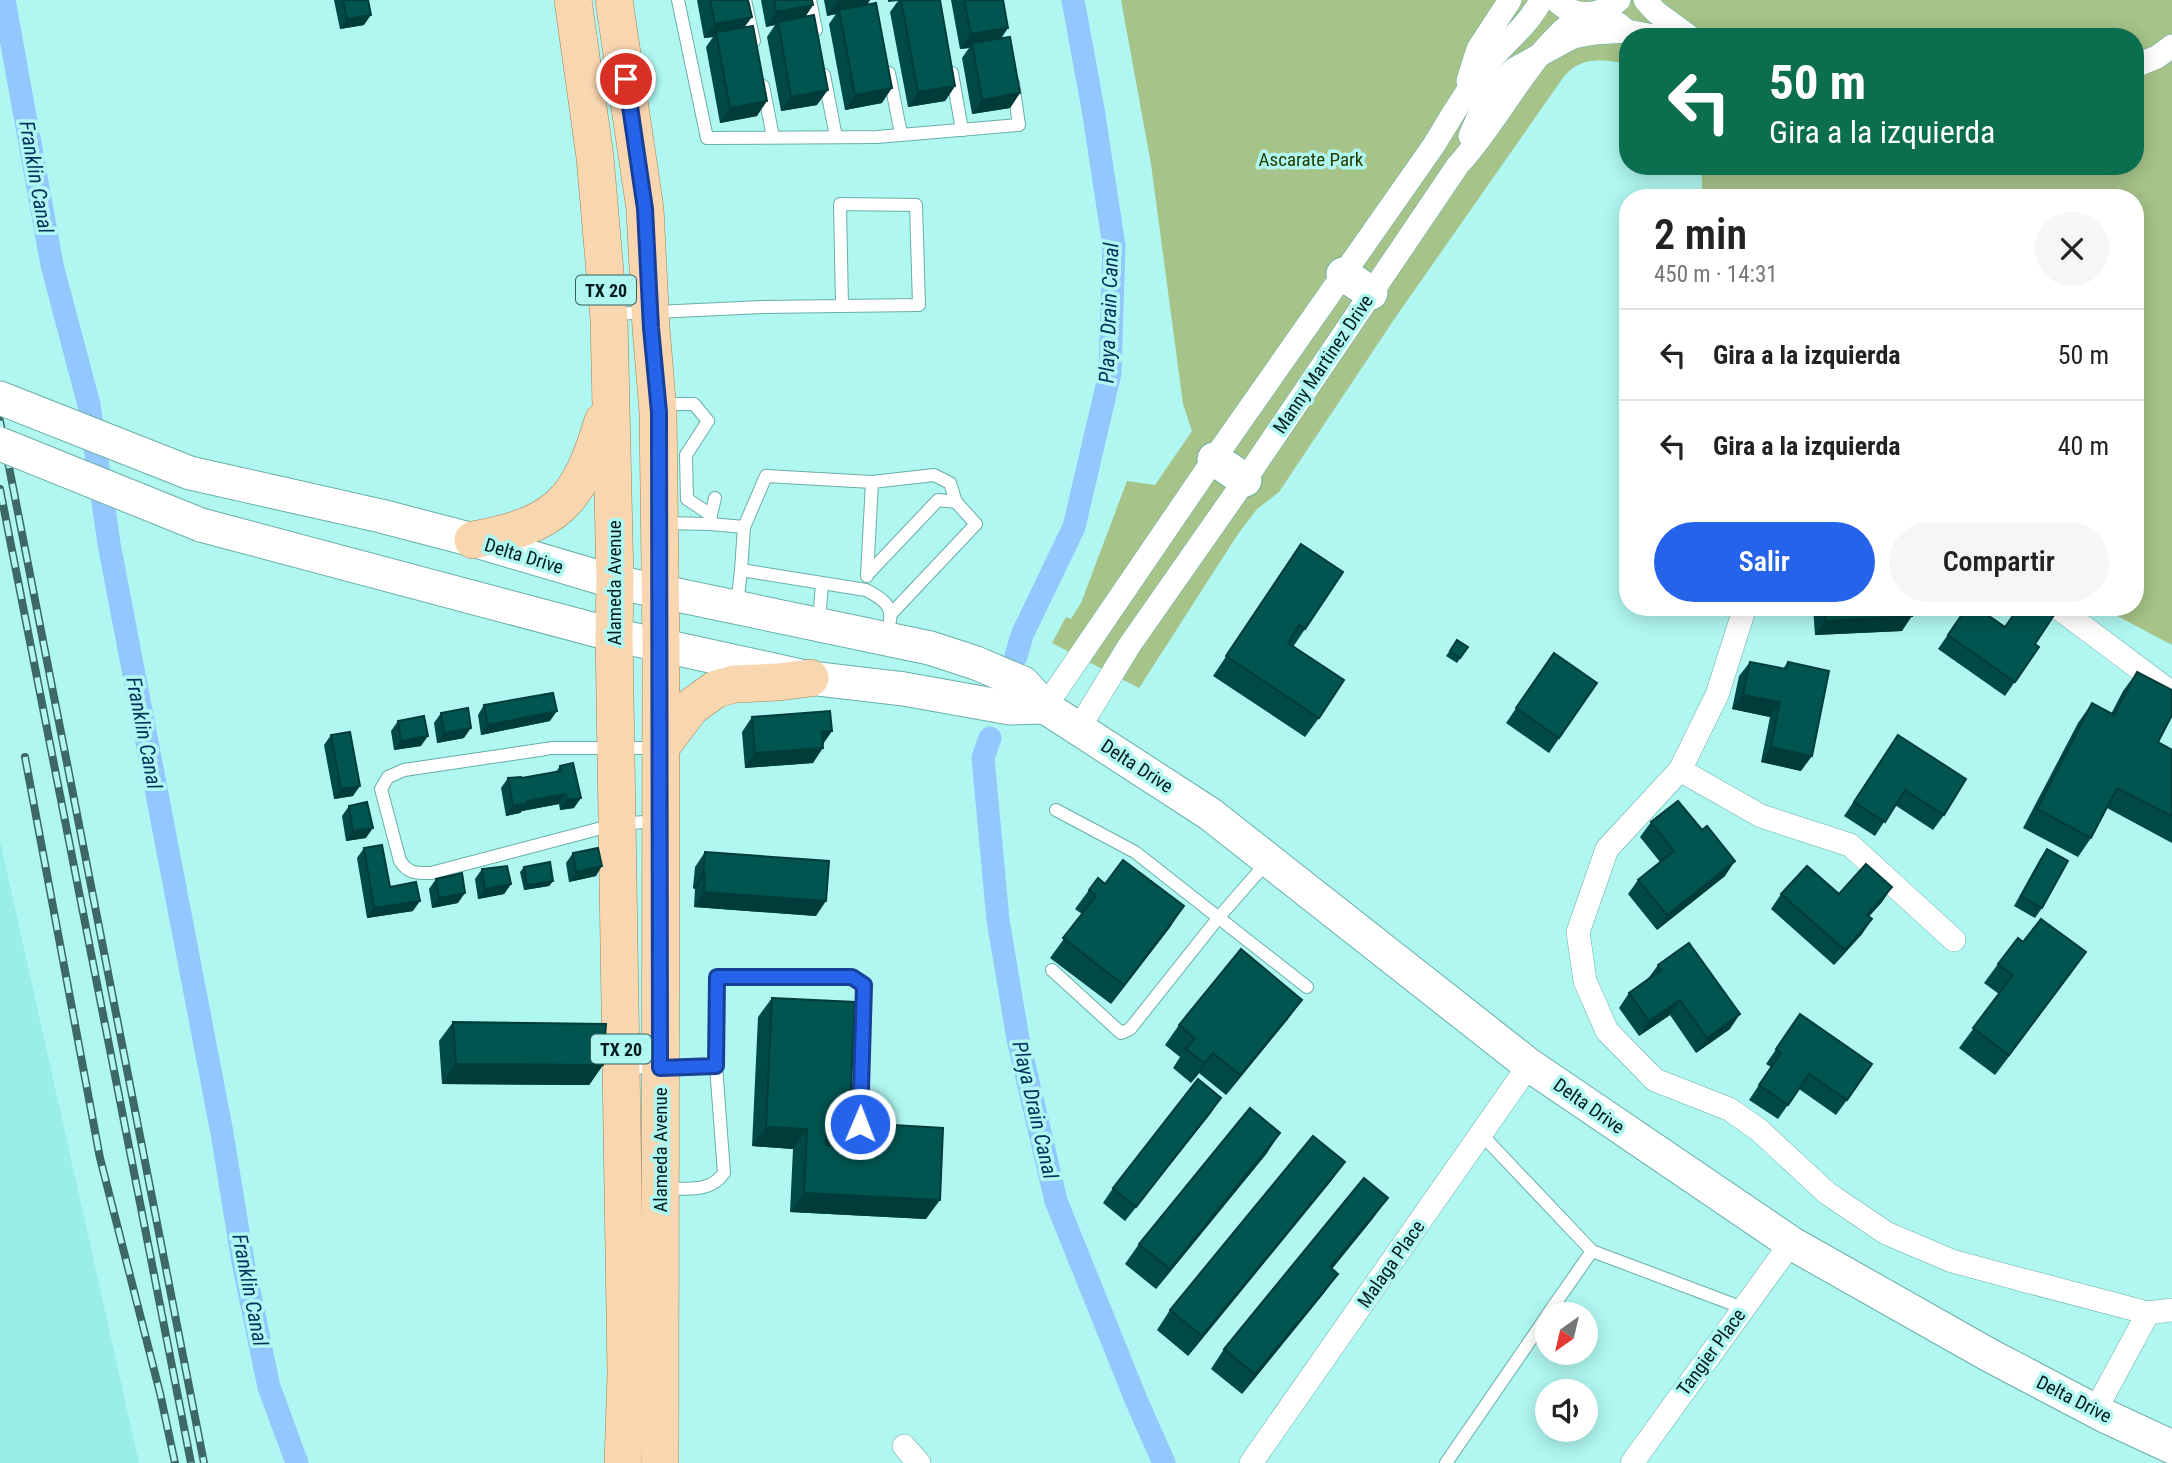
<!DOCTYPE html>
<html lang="es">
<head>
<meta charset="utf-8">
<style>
	body { margin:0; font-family:"Roboto Condensed",sans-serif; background:#f6f6f6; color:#222; height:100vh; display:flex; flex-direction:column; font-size:26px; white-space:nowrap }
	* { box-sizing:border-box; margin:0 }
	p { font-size:23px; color:#767676 }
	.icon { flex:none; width:38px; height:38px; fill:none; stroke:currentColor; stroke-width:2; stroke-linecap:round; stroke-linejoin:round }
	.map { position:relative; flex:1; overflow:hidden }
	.side { position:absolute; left:1619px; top:189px; width:525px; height:427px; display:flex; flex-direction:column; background:#fff; border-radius:28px; box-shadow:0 4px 18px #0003 }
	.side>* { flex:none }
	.top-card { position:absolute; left:1619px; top:28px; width:525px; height:147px; border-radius:28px; box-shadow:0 4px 18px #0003; background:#0b6e4f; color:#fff; overflow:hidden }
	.needle { width:46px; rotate:214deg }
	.fabs { position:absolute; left:1535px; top:1302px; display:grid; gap:14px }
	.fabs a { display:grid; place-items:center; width:63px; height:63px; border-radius:50%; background:#fff; box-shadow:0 4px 18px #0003; font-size:35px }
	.pin { position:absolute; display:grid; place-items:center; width:60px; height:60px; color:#fff; margin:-30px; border:4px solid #fff; border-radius:50%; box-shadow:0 2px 7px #0007 }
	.me { position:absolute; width:77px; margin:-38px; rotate:1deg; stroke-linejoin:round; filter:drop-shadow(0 0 5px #0008) }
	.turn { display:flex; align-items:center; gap:24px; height:147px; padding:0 35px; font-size:32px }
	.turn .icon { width:91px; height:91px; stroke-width:2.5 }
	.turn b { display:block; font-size:49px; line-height:60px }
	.round { display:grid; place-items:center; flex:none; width:74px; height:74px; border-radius:37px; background:#f6f6f6 }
	.overview { display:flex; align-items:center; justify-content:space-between; height:119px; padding:0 35px }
	h1 { font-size:42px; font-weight:600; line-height:52px }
	.cta { display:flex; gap:14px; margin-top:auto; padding:14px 35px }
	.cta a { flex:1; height:80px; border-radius:42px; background:#2563eb; color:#fff; font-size:28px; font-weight:600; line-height:80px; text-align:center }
	.cta a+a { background:#f6f6f6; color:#222 }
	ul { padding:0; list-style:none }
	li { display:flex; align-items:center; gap:21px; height:91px; padding:0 35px; border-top:2px solid #e0e0e0 }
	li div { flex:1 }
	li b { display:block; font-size:26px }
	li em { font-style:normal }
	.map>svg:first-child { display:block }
	.built { fill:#9bede7 }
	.green { fill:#a6c389 }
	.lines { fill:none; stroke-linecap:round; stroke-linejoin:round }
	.canal { stroke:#93c8fe; stroke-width:23 }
	.lane-casing { stroke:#69aea9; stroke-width:14 }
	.street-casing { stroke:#69aea9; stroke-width:24 }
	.secondary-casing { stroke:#69aea9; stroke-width:35 }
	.primary-casing { stroke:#9f8358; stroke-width:38 }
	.lane { stroke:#fff; stroke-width:12 }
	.street { stroke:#fff; stroke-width:23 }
	.secondary { stroke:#fff; stroke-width:33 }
	.primary { stroke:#f8d6af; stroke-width:37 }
	.rail-casing { stroke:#3d6866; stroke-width:8 }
	.rail { stroke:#b0f7f1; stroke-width:5; stroke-dasharray:16; stroke-linecap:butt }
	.secondary-bridge-casing { stroke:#69aea9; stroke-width:35; stroke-linecap:butt }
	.secondary-bridge { stroke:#fff; stroke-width:33 }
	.wall { fill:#004946 }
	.shaded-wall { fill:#003c39 }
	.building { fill:#005551; stroke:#003c39; stroke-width:2 }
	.route-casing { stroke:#184099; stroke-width:18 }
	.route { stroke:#2563eb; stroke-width:12 }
	.labels { text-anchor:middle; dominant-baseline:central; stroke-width:7; stroke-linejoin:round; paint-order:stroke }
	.shield { fill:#b0f7f1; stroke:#355e5b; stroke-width:2 }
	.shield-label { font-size:18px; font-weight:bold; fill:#001c1b }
	.park-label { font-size:19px; fill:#253c00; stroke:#b0f7f1 }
	.street-label { font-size:19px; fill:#001c1b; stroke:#b0f7f1 }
	.water-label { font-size:21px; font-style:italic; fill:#00305a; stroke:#b0f7f1 }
</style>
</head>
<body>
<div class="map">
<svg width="2172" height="1463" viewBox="0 0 2172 1463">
	<rect width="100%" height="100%" fill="#b0f7f1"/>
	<polygon class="built" points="0,841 139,1463 0,1463"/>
	<path class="green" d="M1121,0h1051v645l-72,-38h35v-409h-432l-2,-32h434v-129h-507l-1,27c-24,-5 -44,-8 -62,11l-170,243 -116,174 -22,17 -19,25 -99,154 -87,-45 14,-26 5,2 10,-16 46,-122 28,4 37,-54 -9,-27 -32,-240z"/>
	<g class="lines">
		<g class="canal">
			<polyline points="4,0 52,265 89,405 109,544 222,1133 243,1262 269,1387 297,1463"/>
			<polyline points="1016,656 1022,635 1074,527 1110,373 1114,246 1093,109 1073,0"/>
			<polyline points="990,738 983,758 998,920 1018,1039 1056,1201 1137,1402 1164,1463"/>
		</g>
		<g class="lane-casing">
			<g id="lane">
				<polyline points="678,0 707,138 877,137 1019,125 1013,83"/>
				<polyline points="745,0 754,41"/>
				<polyline points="810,0 816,30"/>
				<polyline points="889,73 901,134"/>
				<polyline points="952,73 962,130"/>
				<polyline points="824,75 836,137"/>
				<polyline points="763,86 773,137"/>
				<polyline points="613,314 762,307 919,305 916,205 840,204 842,306"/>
				<polyline points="661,404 694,404 708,421 686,455 687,499 711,515 710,524"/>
				<polyline points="711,515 715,498"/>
				<polyline points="663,523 710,524 744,527 766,476 872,482 934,475 950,483 956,502 976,524 891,614"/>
				<polyline points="741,570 744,527"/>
				<polyline points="867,575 938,500 956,502"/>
				<polyline points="867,576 872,482"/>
				<path d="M737,605l4,-35 125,20c13,7 27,14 24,31"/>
				<polyline points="819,624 822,583"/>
				<polyline points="551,748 656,748"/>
				<path d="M546,749l-142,21 -16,7 -7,12 19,72c9,13 16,12 31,12l186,-49 42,-3"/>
				<polyline points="1056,810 1135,852 1307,987"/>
				<polyline points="1052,970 1121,1033 1130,1029 1219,917 1268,861"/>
				<polyline points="716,1066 717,977 852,977 864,985 860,1124"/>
				<path d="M623,1068l93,-2 8,107c-15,21 -39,15 -62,15"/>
				<polyline points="1482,1135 1592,1251 1743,1308"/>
				<polyline points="1548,1314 1592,1251"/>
				<polyline points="1446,1463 1547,1316"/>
			</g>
		</g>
		<g class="street-casing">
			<g id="street">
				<path d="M1556,0c18,19 44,17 63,0"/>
				<polyline points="1645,0 1656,12 1690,37"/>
				<polyline points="1617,23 1627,31 1659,37"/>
				<polyline points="2135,66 2157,57 2172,46"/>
				<polyline points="1468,81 1478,49 1510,0"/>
				<polyline points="1470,136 1488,95 1514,69 1573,37 1595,33 1627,31"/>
				<polyline points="1745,607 1717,695 1680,770 1607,849 1578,932 1585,981 1607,1031 1655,1080 1729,1109 1759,1130 1827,1193 1886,1233 1952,1261 2015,1278 2148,1313 2172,1310"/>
				<polyline points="2057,607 2172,693"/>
				<path d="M1045,707l169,-248 220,-314c17,-28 33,-56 54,-82 18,-22 40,-37 53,-63"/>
				<path d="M1079,728l50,-82 116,-166 213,-315c44,-47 71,-114 125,-151"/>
				<polyline points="1680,770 1761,816 1850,845 1954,940"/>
				<polyline points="2095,1411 2148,1313"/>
				<polyline points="904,1446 919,1463"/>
				<polyline points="1251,1463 1529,1065"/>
				<polyline points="1632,1463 1791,1243"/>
			</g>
		</g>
		<g class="secondary-casing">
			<g id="secondary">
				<polyline points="1343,274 1371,293"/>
				<polyline points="0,398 190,473 381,516 473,540 615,582 930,648 976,663 1023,683 1045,707 1210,814 1529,1065 1791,1243 1989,1355 2103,1415 2172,1447"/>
				<polyline points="1214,459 1245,480"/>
				<polyline points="201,525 614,635 810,678 904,689 1010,708 1045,707"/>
			</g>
		</g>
		<g class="primary-casing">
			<g id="primary">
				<polyline points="573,0 595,157 609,319 615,582 614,635 626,1374 623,1463"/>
				<polyline points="614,0 645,209 651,328 658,412 661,645 660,1463"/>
				<path d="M473,540c84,-15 106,-38 130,-119"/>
				<polyline points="660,748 691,707 716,689 735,684 779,682 810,678"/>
			</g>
		</g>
		<use href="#lane" class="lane"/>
		<use href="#street" class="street"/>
		<use href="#secondary" class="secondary"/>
		<use href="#primary" class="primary"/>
		<g class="rail-casing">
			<g id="rail">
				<polyline points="0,421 204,1463"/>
				<polyline points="0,489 191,1463"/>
				<polyline points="25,757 100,1158 160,1393 175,1463"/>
			</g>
		</g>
		<use href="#rail" class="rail"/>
		<g class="secondary-bridge-casing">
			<polyline id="secondary-bridge" points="0,444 201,525"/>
		</g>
		<use href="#secondary-bridge" class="secondary-bridge"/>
	</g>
	<g class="wall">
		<polygon points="334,0 368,0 364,25 340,29"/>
		<polygon points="697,0 748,0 744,27 757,116 720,123 706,47 713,37 704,38"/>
		<polygon points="761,0 812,0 813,5 805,17 817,105 781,111 767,37 775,25 766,27"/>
		<polygon points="824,0 870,0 867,5 882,103 845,110 829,24 836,14 827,16"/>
		<polygon points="888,0 940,0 955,86 945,101 908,107 890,12 898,1 888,2"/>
		<polygon points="951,0 1003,0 1001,38 1020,93 1010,108 972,114 962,58 969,48 960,49"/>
		<polygon points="1301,544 1305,629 1293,647 1319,718 1305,737 1213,676"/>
		<polygon points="1813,607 1912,607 1902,631 1815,635"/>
		<polygon points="1967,607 2005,627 2039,647 2005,696 1938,649"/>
		<polygon points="1457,640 1468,647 1457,663 1446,656"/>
		<polygon points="1554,653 1597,683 1549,753 1506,723"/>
		<polygon points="1750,662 1783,669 1788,662 1801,771 1761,762 1770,717 1732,709 1739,676"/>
		<polygon points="2137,672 2158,742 2172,750 2172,843 2107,808 2091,838 2078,857 2023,828 2078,723 2092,703 2111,714 2123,691"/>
		<polygon points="484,705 550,721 481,735 478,715"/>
		<polygon points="441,713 464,738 437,743 434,723"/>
		<polygon points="752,717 832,731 823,744 813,763 745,768 742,732"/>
		<polygon points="398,721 421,746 394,750 391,731"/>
		<polygon points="331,735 353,796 334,799 324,745"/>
		<polygon points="1898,735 1944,815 1933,830 1895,805 1875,836 1844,816"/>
		<polygon points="560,766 574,808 560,810 559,804 522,811 520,813 506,816 501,788 508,778 522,778 556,772"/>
		<polygon points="349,806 366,838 346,841 342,816"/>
		<polygon points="1651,822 1725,876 1657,930 1628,894 1638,880 1660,862 1640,837"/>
		<polygon points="364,848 390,887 413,911 367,918 357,858"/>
		<polygon points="2047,849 2042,908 2035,918 2014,906 2040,859"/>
		<polygon points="705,852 816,916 694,907 695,889 693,888 695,867"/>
		<polygon points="573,853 596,876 569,882 566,863"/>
		<polygon points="524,867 553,881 549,886 524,890 520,872"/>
		<polygon points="482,869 511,884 504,894 478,899 475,879"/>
		<polygon points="436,879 458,903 432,908 429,889"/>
		<polygon points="1105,884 1171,926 1111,1004 1050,958 1082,914 1075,909 1089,890"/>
		<polygon points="1892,887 1882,902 1869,916 1872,919 1862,934 1834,965 1771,909 1781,894 1839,894"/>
		<polygon points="2086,952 1995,1075 1959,1048 1999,994 1984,983 1998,964"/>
		<polygon points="1658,965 1730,1029 1696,1053 1670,1015 1639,1036 1619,1008 1629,993 1647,980"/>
		<polygon points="772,998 849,1130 838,1145 863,1147 864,1144 877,1124 926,1219 790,1212 793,1149 752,1146 758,1017"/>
		<polygon points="1302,1000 1288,1019 1226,1095 1199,1073 1191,1083 1173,1068 1180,1057 1165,1045 1179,1025"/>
		<polygon points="1800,1014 1847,1100 1836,1115 1799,1089 1778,1119 1749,1100 1771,1067 1766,1064"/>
		<polygon points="453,1022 603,1065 589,1085 442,1084 439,1041"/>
		<polygon points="1211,1113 1125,1221 1103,1203 1113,1188"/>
		<polygon points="1267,1153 1156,1289 1125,1264 1139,1244"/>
		<polygon points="1345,1162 1331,1181 1188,1356 1157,1330 1170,1310"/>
		<polygon points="1374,1217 1332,1269 1338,1274 1324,1293 1242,1394 1211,1369 1224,1349"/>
	</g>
	<g class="shaded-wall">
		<polygon points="842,0 870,0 864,9 839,10 836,14 827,16 837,1"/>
		<polygon points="813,5 803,20 778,22 775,25 766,27 776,12"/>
		<polygon points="371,15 364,25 340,29 347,19"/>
		<polygon points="752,17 741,32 716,32 713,37 704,38 715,24"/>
		<polygon points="1008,28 998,43 972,43 969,48 960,49 971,34"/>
		<polygon points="955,86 945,101 908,107 918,92"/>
		<polygon points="892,88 882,103 845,110 855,95"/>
		<polygon points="828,90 817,105 781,111 791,97"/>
		<polygon points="1020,93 1010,108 972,114 982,100"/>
		<polygon points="767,101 757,116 720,123 730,108"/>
		<polygon points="1912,616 1902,631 1815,635 1825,621"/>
		<polygon points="1743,695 1780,702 1770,717 1732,709"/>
		<polygon points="557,711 550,721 481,735 488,725"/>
		<polygon points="471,728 464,738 437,743 444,733"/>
		<polygon points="822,731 832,731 822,745"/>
		<polygon points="428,736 421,746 394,750 401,741"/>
		<polygon points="1771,747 1812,756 1801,771 1761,762"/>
		<polygon points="823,748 813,763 745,768 755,753"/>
		<polygon points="360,786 353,796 334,799 341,789"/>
		<polygon points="566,794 559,804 522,811 520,813 506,816 513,806 527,801"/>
		<polygon points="581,798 574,808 560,810 567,800"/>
		<polygon points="373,828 366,838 346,841 353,831"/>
		<polygon points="1735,861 1725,876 1657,930 1667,915"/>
		<polygon points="602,866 596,876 569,882 576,872"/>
		<polygon points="703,874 705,874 695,889 693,888"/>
		<polygon points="553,881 549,886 524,890 527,885"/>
		<polygon points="511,884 504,894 478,899 485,889"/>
		<polygon points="1892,887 1882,902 1857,930 1867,915"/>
		<polygon points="704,892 826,901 816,916 694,907"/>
		<polygon points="465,893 458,903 432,908 439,898"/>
		<polygon points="420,901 413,911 367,918 374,908"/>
		<polygon points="1184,906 1171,926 1111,1004 1124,985"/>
		<polygon points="1872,919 1862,934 1834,965 1845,950"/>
		<polygon points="2086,952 2072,972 1995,1075 2009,1055"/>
		<polygon points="1302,1000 1288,1019 1226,1095 1240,1075"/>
		<polygon points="1680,1000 1670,1015 1639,1036 1649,1021"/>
		<polygon points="1740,1014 1730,1029 1696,1053 1707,1038"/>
		<polygon points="1213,1053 1199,1073 1191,1083 1204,1063"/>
		<polygon points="456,1064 603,1065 589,1085 442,1084"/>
		<polygon points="1221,1098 1211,1113 1125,1221 1136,1207"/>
		<polygon points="766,1127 807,1129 793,1149 752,1146"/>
		<polygon points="826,1129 849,1130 835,1149 813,1148"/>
		<polygon points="1280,1133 1267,1153 1156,1289 1170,1269"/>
		<polygon points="1345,1162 1331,1181 1188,1356 1202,1336"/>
		<polygon points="804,1193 940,1200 926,1219 790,1212"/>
		<polygon points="1388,1198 1374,1217 1317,1287 1330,1267"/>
		<polygon points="1338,1274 1324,1293 1242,1394 1255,1374"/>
	</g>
	<g class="building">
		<polygon points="343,0 368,0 371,15 347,19"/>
		<polygon points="710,0 748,0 752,17 715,24"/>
		<polygon points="774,0 812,0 813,5 776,12"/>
		<polygon points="901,0 940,0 955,86 918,92"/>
		<polygon points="964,0 1003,0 1008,28 971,34"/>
		<polygon points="876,3 892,88 855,95 839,10"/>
		<polygon points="814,15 828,90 791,97 778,22"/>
		<polygon points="753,26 767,101 730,108 716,32"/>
		<polygon points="1010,37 1020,93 982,100 972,43"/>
		<polygon points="1301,544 1343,572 1305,629 1299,625 1288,643 1344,680 1319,718 1226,656"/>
		<polygon points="1825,607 1912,607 1912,616 1825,621"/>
		<polygon points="1967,607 1976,607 2005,627 2019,607 2049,607 2056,612 2035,644 2039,647 2015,682 1948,635"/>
		<polygon points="1457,640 1468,647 1460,658 1450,651"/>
		<polygon points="1554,653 1597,683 1559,738 1516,708"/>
		<polygon points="1750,662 1786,669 1788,662 1829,671 1812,756 1771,747 1780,702 1743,695"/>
		<polygon points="2137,672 2172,690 2172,715 2158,742 2172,750 2172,816 2117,788 2091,838 2037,809 2092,703 2114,715"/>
		<polygon points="553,693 557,711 488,725 484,705"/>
		<polygon points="468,708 471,728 444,733 441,713"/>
		<polygon points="830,711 832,731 822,731 823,748 755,753 752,717"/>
		<polygon points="424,716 428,736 401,741 398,721"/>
		<polygon points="350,732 360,786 341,789 331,735"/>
		<polygon points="1898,735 1966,779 1944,815 1905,790 1885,822 1854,802"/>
		<polygon points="573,763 581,798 567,800 566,794 527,801 527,803 513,806 508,778 521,777 522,778 561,771 560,766"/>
		<polygon points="1678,801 1702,830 1707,826 1735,861 1667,915 1638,880 1674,851 1651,822"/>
		<polygon points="367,802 373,828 353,831 349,806"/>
		<polygon points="382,845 390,887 416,882 420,901 374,908 364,848"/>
		<polygon points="598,848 602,866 576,872 573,853"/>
		<polygon points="2047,849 2068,861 2042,908 2021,896"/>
		<polygon points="705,852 829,861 826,901 704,892 705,874 703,874"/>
		<polygon points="1123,860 1184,906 1124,985 1063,938 1096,896 1089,890 1098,878 1105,884"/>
		<polygon points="550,862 553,881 527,885 524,867"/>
		<polygon points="1866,864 1892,887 1867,915 1872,919 1845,950 1781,894 1807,866 1839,894"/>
		<polygon points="507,866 511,884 485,889 482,869"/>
		<polygon points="462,873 465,893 439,898 436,879"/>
		<polygon points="2041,919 2086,952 2009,1055 1973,1028 2013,975 1998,964 2018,938 2023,942"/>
		<polygon points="1689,943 1740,1014 1707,1038 1680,1000 1649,1021 1629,993 1661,970 1658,965"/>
		<polygon points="1241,949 1302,1000 1240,1075 1213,1053 1204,1063 1186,1049 1195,1038 1179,1025"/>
		<polygon points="772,998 855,1002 849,1130 826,1129 826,1145 876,1147 877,1124 943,1128 940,1200 804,1193 807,1129 766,1127"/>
		<polygon points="1800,1014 1872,1064 1847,1100 1809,1074 1788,1105 1759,1085 1781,1053 1776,1049"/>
		<polygon points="453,1022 606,1024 603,1065 456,1064"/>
		<polygon points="1198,1079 1221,1098 1136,1207 1113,1188"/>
		<polygon points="1250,1108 1280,1133 1170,1269 1139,1244"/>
		<polygon points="1313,1136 1345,1162 1202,1336 1170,1310"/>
		<polygon points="1364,1178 1388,1198 1330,1267 1338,1274 1255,1374 1224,1349"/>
	</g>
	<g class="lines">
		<g class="route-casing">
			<polyline id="route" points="626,79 645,209 651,328 659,412 660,1068 716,1066 717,977 852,977 864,985 860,1124"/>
		</g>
		<use href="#route" class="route"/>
	</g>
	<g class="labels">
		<g class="shield">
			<rect x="576" y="275.5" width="60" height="29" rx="5"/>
			<rect x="591" y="1034.5" width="60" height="29" rx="5"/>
		</g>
		<g class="shield-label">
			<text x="606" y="290">TX 20</text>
			<text x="621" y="1049">TX 20</text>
		</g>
		<g class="park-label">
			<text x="1311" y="159">Ascarate Park</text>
		</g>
		<g class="street-label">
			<text transform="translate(1323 364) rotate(-56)">Manny Martinez Drive</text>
			<text transform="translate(524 556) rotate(17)">Delta Drive</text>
			<text transform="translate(614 583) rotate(-90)">Alameda Avenue</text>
			<text transform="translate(1137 766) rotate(33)">Delta Drive</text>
			<text transform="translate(1589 1106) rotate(35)">Delta Drive</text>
			<text transform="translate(660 1150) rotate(-90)">Alameda Avenue</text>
			<text transform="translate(1391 1264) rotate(-55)">Malaga Place</text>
			<text transform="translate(1711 1352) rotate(-54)">Tangier Place</text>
			<text transform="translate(2074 1399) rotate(27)">Delta Drive</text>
		</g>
		<g class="water-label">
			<text transform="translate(36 177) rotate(80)">Franklin Canal</text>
			<text transform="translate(1109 313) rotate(-88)">Playa Drain Canal</text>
			<text transform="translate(144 733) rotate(79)">Franklin Canal</text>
			<text transform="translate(1035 1110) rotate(77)">Playa Drain Canal</text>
			<text transform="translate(250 1290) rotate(79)">Franklin Canal</text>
		</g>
	</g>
</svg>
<div class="fabs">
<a><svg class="needle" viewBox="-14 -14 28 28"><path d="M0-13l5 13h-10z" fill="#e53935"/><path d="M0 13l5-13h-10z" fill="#767676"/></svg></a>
<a><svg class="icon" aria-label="sound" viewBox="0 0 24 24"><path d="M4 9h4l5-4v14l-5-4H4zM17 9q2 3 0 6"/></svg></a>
</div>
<div class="pin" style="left:626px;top:79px;background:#d93025"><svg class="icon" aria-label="arrive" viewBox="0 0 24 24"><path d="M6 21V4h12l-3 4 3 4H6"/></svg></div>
<svg class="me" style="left:860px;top:1124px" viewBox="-20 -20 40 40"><circle r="17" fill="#2563eb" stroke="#fff" stroke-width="3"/><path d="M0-11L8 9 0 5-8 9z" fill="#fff"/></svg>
<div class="top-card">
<div class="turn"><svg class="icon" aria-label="left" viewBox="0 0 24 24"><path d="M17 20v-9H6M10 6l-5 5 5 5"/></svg><div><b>50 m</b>Gira a la izquierda</div></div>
</div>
<section class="side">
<div class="overview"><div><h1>2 min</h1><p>450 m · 14:31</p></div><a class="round"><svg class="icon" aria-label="close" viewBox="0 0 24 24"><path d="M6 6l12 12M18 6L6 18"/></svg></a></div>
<ul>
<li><svg class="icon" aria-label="left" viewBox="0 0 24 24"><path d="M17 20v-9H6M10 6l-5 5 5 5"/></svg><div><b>Gira a la izquierda</b></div><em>50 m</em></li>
<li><svg class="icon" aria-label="left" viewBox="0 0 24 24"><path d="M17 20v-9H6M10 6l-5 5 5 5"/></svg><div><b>Gira a la izquierda</b></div><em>40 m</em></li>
</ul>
<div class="cta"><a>Salir</a><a>Compartir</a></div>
</section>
</div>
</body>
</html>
